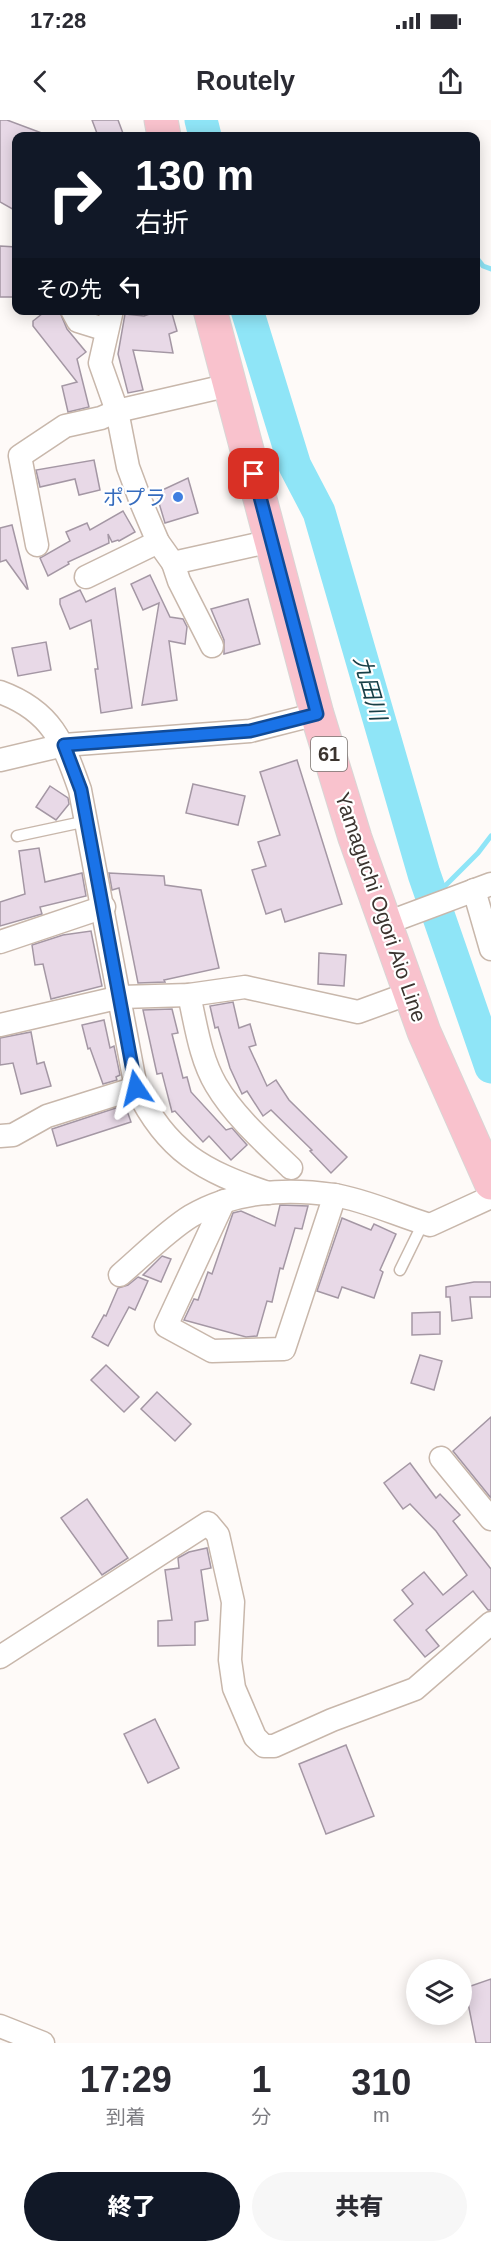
<!DOCTYPE html>
<html lang="ja">
<head>
<meta charset="utf-8">
<style>
	body { margin:0; font-family:Helvetica,"Noto Sans JP",sans-serif; background:#f7f7f7; color:#2b2b33; height:100vh; display:flex; flex-direction:column; font-size:22px; white-space:nowrap }
	* { box-sizing:border-box; margin:0 }
	p { font-size:20px; color:#7c7c81 }
	.icon { flex:none; width:33px; height:33px; fill:none; stroke:currentColor; stroke-width:2; stroke-linecap:round; stroke-linejoin:round }
	.map { position:relative; height:1923px; overflow:hidden }
	.panel { display:flex; flex-direction:column; background:#fff; flex:1 }
	.panel>* { flex:none }
	.guide { position:absolute; left:12px; top:12px; width:468px; height:183px; border-radius:12px; box-shadow:0 3px 15px #0003; background:#111827; color:#fff; overflow:hidden }
	.tools { position:absolute; left:406px; top:1839px; display:grid; gap:12px }
	.tools a { display:grid; place-items:center; width:66px; height:66px; border-radius:50%; background:#fff; box-shadow:0 3px 15px #0003; font-size:30px }
	.pin { position:absolute; display:grid; place-items:center; width:51px; height:51px; color:#fff; margin:-26px; border-radius:12px; box-shadow:0 3px 9px #0006 }
	.me { position:absolute; width:66px; margin:-33px; rotate:350deg; stroke-linejoin:round; filter:drop-shadow(0 0 4px #0008) }
	.turn { display:flex; align-items:center; gap:21px; height:126px; padding:0 24px; font-size:27px }
	.turn .icon { width:78px; height:78px; stroke-width:2.5 }
	.turn b { display:block; font-size:42px; line-height:51px }
	.then { display:flex; align-items:center; height:57px; padding:0 24px; background:#0003; gap:12px; font-size:22px }
	.eta { display:flex; justify-content:space-evenly; align-items:center; height:102px; text-align:center }
	.eta b { font-size:36px; font-weight:800; line-height:42px }
	.button { display:flex; gap:12px; margin-top:auto; padding:12px 24px }
	.button a { flex:1; height:69px; border-radius:36px; background:#111827; color:#fff; font-size:24px; font-weight:800; line-height:69px; text-align:center }
	.button a+a { background:#f7f7f7; color:#2b2b33 }
	.status { display:flex; justify-content:space-between; align-items:center; height:42px; padding:0 30px; background:#fff; direction:ltr }
	.status svg { height:16px; fill:currentColor }
	header { display:flex; justify-content:space-between; align-items:center; height:78px; padding:0 24px; background:#fff; font-size:27px; font-weight:800 }
	.map>svg:first-child { display:block }
	.lines { fill:none; stroke-linecap:round; stroke-linejoin:round }
	.stream { stroke:#8fe5f7; stroke-width:5 }
	.river { stroke:#8fe5f7; stroke-width:33 }
	.building { fill:#e8d9e7; stroke:#a497a4; stroke-width:1.5 }
	.lane-casing { stroke:#c8b7ab; stroke-width:13 }
	.street-casing { stroke:#c8b7ab; stroke-width:25 }
	.primary-casing { stroke:#d8d6d5; stroke-width:35 }
	.lane { stroke:#fff; stroke-width:10 }
	.street { stroke:#fff; stroke-width:22 }
	.primary { stroke:#f9c2cd; stroke-width:33 }
	.route-casing { stroke:#114b97; stroke-width:15 }
	.route { stroke:#1a73e8; stroke-width:10 }
	.shop-dot { fill:#3f7fe0; stroke:#fff; stroke-width:2 }
	.labels { text-anchor:middle; dominant-baseline:central; stroke-width:4.5; stroke-linejoin:round; paint-order:stroke }
	.shield { fill:#fff; stroke:#76716d; stroke-width:1.5 }
	.shield-label { font-size:20px; font-weight:bold; fill:#3b342f }
	.shop-label { font-size:21px; fill:#366cbe; stroke:#fff; text-anchor:end }
	.street-label { font-size:21px; fill:#3b342f; stroke:#fff }
	.water-label { font-size:22px; font-style:italic; fill:#173f47; stroke:#fff }
</style>
</head>
<body>
<div class="status"><b>17:28</b><svg viewBox="0 0 49 12"><path d="M0 12V9h3v3zM5 12V6h3v6zM10 12V3h3v9zM15 12V0h3v12zM26 1h20v11H26zM47 4h2v5h-2z"/></svg></div>
<header><svg class="icon" aria-label="back" viewBox="0 0 24 24"><path d="M15 5l-7 7 7 7"/></svg>Routely<svg class="icon" aria-label="share" viewBox="0 0 24 24"><path d="M12 15V3M7 8l5-5 5 5M5 13v7h14v-7"/></svg></header>
<div class="map">
<svg width="491" height="1923" viewBox="0 0 491 1923">
	<rect width="100%" height="100%" fill="#fefaf8"/>
	<g class="lines">
		<g class="stream">
			<polyline points="476,137 483,146 491,149"/>
			<polyline points="435,776 478,733 491,716"/>
		</g>
		<g class="river">
			<polyline points="201,0 205,16"/>
			<polyline points="247,190 295,346 319,392 424,754 491,947"/>
		</g>
	</g>
	<g class="building">
		<polygon points="0,0 7,0 47,15 16,16 16,91 0,82"/>
		<polygon points="92,0 118,0 124,16 98,16"/>
		<polygon points="0,126 16,127 15,177 0,177"/>
		<polygon points="47,190 59,190 67,209 86,232 77,239 89,287 68,292 62,266 77,262 33,206 33,201"/>
		<polygon points="161,190 171,190 177,211 169,214 173,233 133,230 143,270 128,273 118,234 125,194 144,196"/>
		<polygon points="94,340 100,370 79,375 75,359 40,367 36,350"/>
		<polygon points="188,358 198,393 165,403 156,373"/>
		<polygon points="123,391 135,412 119,421 118,420 112,422 108,414 109,423 68,442 69,444 48,456 40,438 70,421 66,412 87,403 90,410"/>
		<polygon points="12,405 28,469 27,469 6,440 0,442 0,408"/>
		<polygon points="150,455 170,497 183,499 187,507 185,524 169,521 177,580 142,585 159,483 143,490 131,464"/>
		<polygon points="115,468 132,588 101,593 95,549 98,549 91,500 70,509 60,484 60,479 80,470 86,482"/>
		<polygon points="248,479 260,524 224,534 224,520 211,489"/>
		<polygon points="46,522 51,550 18,556 12,528"/>
		<polygon points="297,640 342,784 285,802 281,789 266,794 252,750 266,746 258,722 280,715 260,652"/>
		<polygon points="193,664 245,676 238,705 186,693"/>
		<polygon points="50,666 68,678 69,684 56,700 36,687"/>
		<polygon points="39,728 45,762 82,753 86,776 40,787 42,794 0,806 0,782 25,774 19,731"/>
		<polygon points="109,753 164,756 165,765 201,770 219,848 164,860 165,862 138,863 119,768 112,770"/>
		<polygon points="91,811 102,866 51,879 43,844 35,845 32,825 63,815"/>
		<polygon points="319,833 346,835 344,866 318,864"/>
		<polygon points="233,882 239,908 250,904 256,925 249,927 267,966 276,960 289,980 347,1037 331,1053 310,1031 312,1030 271,990 263,996 247,971 242,974 230,948 218,907 215,908 210,886"/>
		<polygon points="172,889 178,913 172,914 183,958 187,957 191,972 226,1010 232,1008 247,1025 231,1040 209,1016 203,1022 175,991 172,992 162,953 157,954 143,890"/>
		<polygon points="104,900 110,928 114,926 120,955 116,957 117,960 103,964 90,928 88,929 82,905"/>
		<polygon points="31,912 37,944 44,942 51,966 21,974 13,943 0,945 0,918"/>
		<polygon points="125,985 131,1002 57,1026 52,1009"/>
		<polygon points="280,1085 308,1086 302,1109 295,1108 283,1149 280,1148 272,1182 267,1181 257,1216 246,1217 184,1200 194,1179 198,1180 208,1152 212,1154 233,1093 241,1091 275,1106"/>
		<polygon points="342,1098 371,1110 374,1104 396,1114 380,1150 383,1152 374,1178 342,1167 338,1178 317,1171"/>
		<polygon points="162,1136 171,1139 161,1162 143,1155"/>
		<polygon points="138,1157 148,1161 135,1190 129,1187 108,1226 92,1217 104,1195 106,1196 118,1168 128,1165"/>
		<polygon points="474,1162 491,1162 491,1177 470,1177 472,1198 452,1201 450,1177 446,1177 446,1167"/>
		<polygon points="440,1192 440,1214 412,1215 412,1193"/>
		<polygon points="420,1235 442,1241 434,1270 411,1263"/>
		<polygon points="106,1245 139,1277 124,1292 91,1260"/>
		<polygon points="157,1272 191,1304 175,1321 141,1289"/>
		<polygon points="491,1297 491,1378 453,1331"/>
		<polygon points="410,1343 436,1378 440,1374 460,1395 453,1401 491,1449 491,1490 488,1490 473,1471 426,1510 439,1526 425,1537 394,1500 413,1484 402,1470 424,1452 443,1475 467,1455 436,1411 410,1384 403,1389 384,1363"/>
		<polygon points="87,1379 128,1438 102,1455 61,1398"/>
		<polygon points="207,1428 211,1448 201,1450 208,1500 195,1502 195,1525 158,1526 158,1501 172,1500 165,1450 179,1448 178,1438 189,1432"/>
		<polygon points="155,1599 179,1648 148,1663 124,1614"/>
		<polygon points="346,1625 374,1696 326,1714 299,1644"/>
		<polygon points="491,1859 491,1923 476,1923 465,1868"/>
	</g>
	<g class="lines">
		<g class="lane-casing">
			<g id="lane">
				<polyline points="17,716 87,701"/>
				<polyline points="400,1150 423,1103"/>
			</g>
		</g>
		<g class="street-casing">
			<g id="street">
				<polyline points="72,190 78,201 107,210"/>
				<polyline points="112,190 100,243 117,291 128,347 141,382 158,422 173,443 272,421"/>
				<polyline points="37,425 20,336 65,306 101,298 117,291 230,265"/>
				<polyline points="173,443 179,461 212,526"/>
				<polyline points="86,457 158,422"/>
				<path d="M0,572c52,19 63,50 80,98l56,298c31,64 67,83 132,105"/>
				<polyline points="0,640 64,625 250,611 317,594"/>
				<polyline points="474,770 491,829"/>
				<polyline points="384,804 491,764"/>
				<polyline points="0,822 104,787"/>
				<path d="M189,875c7,30 11,63 27,90 19,32 49,58 75,83"/>
				<polyline points="0,905 121,877 189,875 245,867 358,892 410,873"/>
				<polyline points="0,1016 13,1015 47,996 136,968"/>
				<polyline points="224,1081 166,1206 212,1231 284,1229 335,1075"/>
				<path d="M120,1155c21,-18 48,-45 71,-59 42,-25 95,-28 143,-21 32,5 65,21 96,30l61,-28"/>
				<polyline points="441,1338 491,1399"/>
				<polyline points="0,1537 208,1403 218,1415 233,1482 230,1540 234,1568 255,1617 264,1626 274,1626 332,1600 415,1569 491,1503"/>
				<polyline points="0,1906 43,1923"/>
			</g>
		</g>
		<g class="primary-casing">
			<g id="primary">
				<polyline points="161,0 164,16"/>
				<polyline points="210,190 317,594 355,718 424,912 491,1063"/>
			</g>
		</g>
		<use href="#lane" class="lane"/>
		<use href="#street" class="street"/>
		<use href="#primary" class="primary"/>
	</g>
	<g class="lines">
		<g class="route-casing">
			<polyline id="route" points="136,968 81,670 64,625 250,611 317,594 254,354"/>
		</g>
		<use href="#route" class="route"/>
	</g>
	<circle class="shop-dot" cx="178" cy="377" r="6"/>
	<g class="labels">
		<rect class="shield" x="311" y="617" width="36" height="34" rx="4.5"/>
		<g class="shield-label">
			<text x="329" y="634">61</text>
		</g>
		<g class="shop-label">
			<text x="166" y="377">ポプラ</text>
		</g>
		<g class="street-label">
			<text transform="translate(381 787) rotate(71)">Yamaguchi Ogori Aio Line</text>
		</g>
		<g class="water-label">
			<text transform="translate(370 568) rotate(74)">九田川</text>
		</g>
	</g>
</svg>
<div class="tools">
<a><svg class="icon" aria-label="layers" viewBox="0 0 24 24"><path d="M12 4l9 5-9 5-9-5zM3 14l9 5 9-5"/></svg></a>
</div>
<div class="pin" style="left:254px;top:354px;background:#d93025"><svg class="icon" aria-label="arrive" viewBox="0 0 24 24"><path d="M6 21V4h12l-3 4 3 4H6"/></svg></div>
<svg class="me" style="left:136px;top:968px" viewBox="-20 -20 40 40"><path d="M0-17L14 15 0 8-14 15z" fill="#1a73e8" stroke="#fff" stroke-width="4"/></svg>
<div class="guide">
<div class="turn"><svg class="icon" aria-label="right" viewBox="0 0 24 24"><path d="M7 20v-9h11M14 6l5 5-5 5"/></svg><div><b>130 m</b>右折</div></div>
<div class="then">その先<svg class="icon" aria-label="left" viewBox="0 0 24 24"><path d="M17 20v-9H6M10 6l-5 5 5 5"/></svg></div>
</div>
</div>
<section class="panel">
<div class="eta">
<div><b>17:29</b><p>到着</p></div>
<div><b>1</b><p>分</p></div>
<div><b>310</b><p>m</p></div>
</div>
<div class="button"><a>終了</a><a>共有</a></div>
</section>
</body>
</html>
